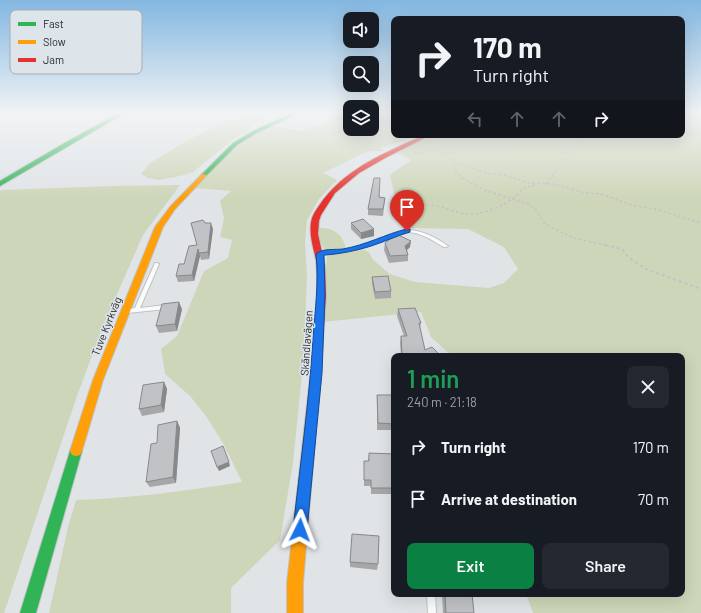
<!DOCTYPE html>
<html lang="en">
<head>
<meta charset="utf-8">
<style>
	body { margin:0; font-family:Barlow,sans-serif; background:#242831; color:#f1f3f6; height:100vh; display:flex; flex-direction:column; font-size:15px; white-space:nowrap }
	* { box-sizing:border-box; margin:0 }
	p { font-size:13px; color:#9ea1a6 }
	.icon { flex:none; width:22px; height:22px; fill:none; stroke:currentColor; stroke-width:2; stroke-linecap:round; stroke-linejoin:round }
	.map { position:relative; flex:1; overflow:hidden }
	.side { position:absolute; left:391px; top:353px; width:294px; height:244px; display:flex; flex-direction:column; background:#171b24; border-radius:8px; box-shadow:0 4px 16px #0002 }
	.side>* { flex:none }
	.guide { position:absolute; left:391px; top:16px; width:294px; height:122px; border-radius:8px; box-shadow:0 4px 16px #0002; background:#171b24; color:#f1f3f6; overflow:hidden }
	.fabs { position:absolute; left:343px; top:12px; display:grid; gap:8px }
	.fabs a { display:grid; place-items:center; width:36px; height:36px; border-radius:8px; background:#171b24; box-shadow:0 4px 16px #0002; font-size:20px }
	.pin { position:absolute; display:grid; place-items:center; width:34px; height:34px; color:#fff; margin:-41px -17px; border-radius:50% 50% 50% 0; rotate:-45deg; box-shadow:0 0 4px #0007 }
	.pin .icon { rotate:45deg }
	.me { position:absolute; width:44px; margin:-22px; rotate:3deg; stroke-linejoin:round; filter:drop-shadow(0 0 3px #0008) }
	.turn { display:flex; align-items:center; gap:14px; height:84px; padding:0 16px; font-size:18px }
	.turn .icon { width:52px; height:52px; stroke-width:2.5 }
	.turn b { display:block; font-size:28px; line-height:34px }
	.lanes { display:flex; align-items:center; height:38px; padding:0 16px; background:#0003; justify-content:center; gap:20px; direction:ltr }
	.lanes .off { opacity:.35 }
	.round { display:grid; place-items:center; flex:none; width:42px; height:42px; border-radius:8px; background:#242831 }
	.summary { display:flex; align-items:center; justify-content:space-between; height:68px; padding:0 16px }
	h1 { font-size:24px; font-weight:600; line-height:30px; color:#1e9e55 }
	.button { display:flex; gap:8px; margin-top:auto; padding:8px 16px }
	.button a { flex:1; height:46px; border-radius:8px; background:#0b8043; color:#fff; font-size:16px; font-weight:600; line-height:46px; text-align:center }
	.button a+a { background:#242831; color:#f1f3f6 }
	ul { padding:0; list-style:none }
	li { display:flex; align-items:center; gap:12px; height:52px; padding:0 16px }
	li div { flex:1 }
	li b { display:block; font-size:15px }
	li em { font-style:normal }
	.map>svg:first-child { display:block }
	.green { fill:#ced6b9 }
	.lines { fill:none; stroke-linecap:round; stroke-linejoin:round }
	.lane-casing { stroke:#c0c2c5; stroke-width:2 }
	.fast-casing { stroke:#c0c2c5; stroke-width:2 }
	.slow-casing { stroke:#c0c2c5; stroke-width:2 }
	.jam-casing { stroke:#c0c2c5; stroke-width:2 }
	.path-far2 { stroke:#c1c3c5; stroke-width:1; stroke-dasharray:2 2; stroke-linecap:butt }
	.path-far1 { stroke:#c1c3c5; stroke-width:1.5; stroke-dasharray:2.5 2.5; stroke-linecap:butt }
	.path { stroke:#c1c3c5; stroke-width:2; stroke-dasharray:3 3; stroke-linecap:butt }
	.lane { fill:#fafbfb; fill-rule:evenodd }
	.fast { fill:#30b455; fill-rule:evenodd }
	.slow { fill:#ff9f0a; fill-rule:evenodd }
	.jam { fill:#e5322d; fill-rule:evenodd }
	.wall { fill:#a6a7a9 }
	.shaded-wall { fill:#87888a }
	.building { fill:#c1c2c5; stroke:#87888a }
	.route { fill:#1a73e8; stroke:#114b97 }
	.labels { text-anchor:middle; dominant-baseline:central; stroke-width:3; stroke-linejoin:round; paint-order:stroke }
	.street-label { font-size:11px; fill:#292c2e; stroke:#dde4ea }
	.key { fill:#dde4ea; stroke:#a7adb2; stroke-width:1 }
	.key-label { font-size:11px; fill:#292c2e }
</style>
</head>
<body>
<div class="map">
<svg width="701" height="613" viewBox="0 0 701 613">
	<rect width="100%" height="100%" fill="#e0e4e7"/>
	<g class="green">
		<path d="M372,112h22v23h26l-39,13 3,3h-16l-45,22 14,7 -18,19 -12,21 -2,22 2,34 -3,78 -11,109 -13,77 -49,48v25h-182l19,-86 8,-27c58,-2 110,-9 166,-18l-19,-39 -17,-27 -16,-20 -25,-22 -4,-25 16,-13 27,-65 24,-13 4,-18 -12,-3 4,-19 -4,-17 11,-10 -36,-3c19,-22 48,-52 76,-61 9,-2 16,2 24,3 5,1 11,-1 15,-2 14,-3 25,-15 40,-15v16h22z"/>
		<path d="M682,112h19v501h-168l-7,-19h156v-238h-230l-21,-19 -10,-25 -99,10 5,-66 -7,-16 -2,-12c16,-1 26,7 28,22l13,-2 10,4 4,8 17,14 25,8 74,6 15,-5 14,-14 -14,-22 -36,-18 -58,-1 -15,-31 -5,-22 21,-15 -16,-8 39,-17h248z"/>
		<polygon points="256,118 265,119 250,125 251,129 234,139 193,172 180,176 159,180 148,178 141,174 150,163 188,140 226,121"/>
		<polygon points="180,185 143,235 103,326 77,396 4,613 0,613 0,191 2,190 113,186"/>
	</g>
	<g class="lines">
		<g class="lane-casing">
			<g id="lane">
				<path d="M404,230c15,-1 32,7 44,16l-2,1h-2c-11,-6 -23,-15 -37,-15 -12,0 -23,9 -35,13 -12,5 -26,7 -39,9 -5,0 -11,2 -15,0l2,-1c15,-2 31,-4 46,-9 13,-4 24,-11 38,-14z"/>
				<polygon points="155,263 157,263 159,264 140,308 166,305 169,307 166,309 127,313 125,312 124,311 125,310 135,308"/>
				<polygon points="427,594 435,594 436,613 428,613"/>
			</g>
		</g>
		<g class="fast-casing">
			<g id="fast">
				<polygon points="121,112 127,112 0,186 0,181 61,145"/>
				<polygon points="295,112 301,112 257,133 237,145 206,176 201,175 233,143 253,131"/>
				<polygon points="76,446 80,447 82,451 36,613 20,613 70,451 72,447"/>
			</g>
		</g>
		<g class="slow-casing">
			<g id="slow">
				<polygon points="202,174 207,175 175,209 163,227 103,380 82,451 80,455 76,456 72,455 70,451 93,380 155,227 170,207"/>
				<polygon points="316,365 320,366 321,369 303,583 303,613 287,613 287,583 311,369 312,366"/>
			</g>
		</g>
		<g class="jam-casing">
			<path id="jam" d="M424,135h7l-44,22 -28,16 -24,20 -14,22 -2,6 -1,13 7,32 1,30 -5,73 -1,3 -4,1 -4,-1 -1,-3c3,-29 7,-58 6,-88 0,-7 0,-14 -1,-21 -3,-14 -8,-28 -4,-42 2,-6 7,-12 11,-18 25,-33 64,-48 101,-65z"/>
		</g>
		<g class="path-far2">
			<polyline points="697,112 701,114"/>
			<polyline points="682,126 701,132"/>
			<polyline points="372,127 389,112"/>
			<polyline points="370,129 364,134 382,141 398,138"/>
			<polyline points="414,152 423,153 431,150 438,151 456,162 482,172"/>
			<polyline points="456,162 453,168 456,172"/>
			<polyline points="555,172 576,149 581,138 585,135"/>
		</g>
		<g class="path-far1">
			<polyline points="455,171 462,178 484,190 528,204 535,209 545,224 573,238 609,246"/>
			<polyline points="479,171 486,173 504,175 529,183 554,184 582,192 601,194 632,205 659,210 701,223"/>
			<polyline points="546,184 556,171"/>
			<path d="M417,206c21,-6 37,10 57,8 12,-1 29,-8 38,-15 11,-8 6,-11 23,-14"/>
		</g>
		<polyline class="path" points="605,245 622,249 629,258 648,270 701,289"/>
		<use href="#lane" class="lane"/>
		<use href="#fast" class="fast"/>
		<use href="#slow" class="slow"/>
		<use href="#jam" class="jam"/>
	</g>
	<g class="wall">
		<polygon points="385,198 383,216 368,215 368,209"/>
		<polygon points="205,223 213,229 209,259 201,260 200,256 194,281 178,282 176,276 197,245"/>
		<polygon points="351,223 374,229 374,236 361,239 351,229"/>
		<polygon points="385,243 410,247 407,250 408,255 408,261 389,263 384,250"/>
		<polygon points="372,277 391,291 391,298 375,299 372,284"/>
		<polygon points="182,309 177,331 159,333 156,326"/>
		<polygon points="398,309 421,323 420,328 425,350 441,356 401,356 400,343 401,336 404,336 397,316"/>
		<polygon points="164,382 167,389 164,412 142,416 139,409"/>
		<rect x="377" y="395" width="17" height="35"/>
		<polygon points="177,421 180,428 176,483 150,487 146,482"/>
		<polygon points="369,453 394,454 394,494 371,494 371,486 364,486 364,461 368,461"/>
		<polygon points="350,562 378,564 377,570 350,567"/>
		<polygon points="442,594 472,594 474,613 443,613"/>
	</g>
	<g class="shaded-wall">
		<polygon points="211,223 213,229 209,259 208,252"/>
		<polygon points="374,229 374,236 361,239 361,233"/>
		<polygon points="411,241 410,247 404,253 405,246"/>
		<polygon points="198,249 200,256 194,281 192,275"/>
		<polygon points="179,302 182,309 177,331 175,324"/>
		<polygon points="164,382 167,389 164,412 161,405"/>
		<polygon points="177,421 180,428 176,483 173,477"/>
		<polygon points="229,462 230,466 219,471 217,467"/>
	</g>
	<g class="building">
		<polygon points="374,178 380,178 379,197 385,198 383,209 368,209"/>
		<polygon points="363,219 374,229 361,233 351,223"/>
		<polygon points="203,220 205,223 211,223 208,252 199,253 198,249 192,275 176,276 179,264 184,264 189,246 197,245 191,223"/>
		<polygon points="396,234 411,241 405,246 408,255 390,256 385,243"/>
		<polygon points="388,276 391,291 375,292 372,277"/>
		<polygon points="179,302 175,324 156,326 162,304"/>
		<polygon points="415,308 421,323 419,323 425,350 432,347 441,356 404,356 402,354 401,336 407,336 398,309"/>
		<polygon points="164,382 161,405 139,409 143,385"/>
		<polygon points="377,395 394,395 394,424 378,423"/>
		<polygon points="177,421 173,477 146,482 151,444 157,443 158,425"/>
		<polygon points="223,446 229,462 217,467 211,451"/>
		<polygon points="369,453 394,454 394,488 371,488 371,480 364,480 364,461 369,461"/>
		<polygon points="352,534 379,536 378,564 350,562"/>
		<polygon points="445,594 472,594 474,613 446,613"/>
	</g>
	<linearGradient id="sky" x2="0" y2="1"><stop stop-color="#83b7e1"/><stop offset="0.57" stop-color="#f1f3f4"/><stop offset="1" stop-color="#f1f3f4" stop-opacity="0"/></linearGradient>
	<rect width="701" height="198" fill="url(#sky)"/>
	<path class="route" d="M407,229h3v3c-14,4 -26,10 -39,14 -16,5 -31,8 -47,9l1,40 -3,78 -15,157 -2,5 -5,2 -5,-2 -2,-5c7,-64 16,-127 20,-191 2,-29 6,-57 3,-85 6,-6 19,-4 27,-5 23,-4 43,-15 64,-20z"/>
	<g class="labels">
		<g class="street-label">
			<text transform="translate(106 326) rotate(-68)">Tuve Kyrkväg</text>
			<text transform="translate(306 343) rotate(-86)">Skändlavägen</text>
		</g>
	</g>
	<rect x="10" y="10" width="132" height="64" rx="6" class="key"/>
	<rect x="18" y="22" width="18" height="4" fill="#30b455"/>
	<rect x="18" y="40" width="18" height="4" fill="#ff9f0a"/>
	<rect x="18" y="58" width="18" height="4" fill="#e5322d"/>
	<g class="key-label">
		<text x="43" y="28">Fast</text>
		<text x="43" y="46">Slow</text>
		<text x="43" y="64">Jam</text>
	</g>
</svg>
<div class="fabs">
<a><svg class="icon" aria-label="sound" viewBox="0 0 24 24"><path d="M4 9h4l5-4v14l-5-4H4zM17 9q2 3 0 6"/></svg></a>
<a><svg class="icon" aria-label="search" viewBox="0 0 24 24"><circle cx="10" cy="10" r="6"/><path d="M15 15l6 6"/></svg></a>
<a><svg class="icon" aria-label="layers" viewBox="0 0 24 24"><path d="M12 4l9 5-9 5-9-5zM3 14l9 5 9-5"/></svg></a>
</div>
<div class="pin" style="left:407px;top:231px;background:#d93025"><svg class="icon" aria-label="arrive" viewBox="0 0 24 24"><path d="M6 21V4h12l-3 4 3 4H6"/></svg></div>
<svg class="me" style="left:300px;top:530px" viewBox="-20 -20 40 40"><path d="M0-17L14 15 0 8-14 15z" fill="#1a73e8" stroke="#fff" stroke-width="4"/></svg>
<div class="guide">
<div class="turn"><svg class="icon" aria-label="right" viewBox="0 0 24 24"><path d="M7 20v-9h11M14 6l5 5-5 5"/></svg><div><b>170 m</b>Turn right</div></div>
<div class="lanes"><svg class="icon off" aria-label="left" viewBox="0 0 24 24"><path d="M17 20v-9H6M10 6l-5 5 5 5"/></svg><svg class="icon off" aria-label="ahead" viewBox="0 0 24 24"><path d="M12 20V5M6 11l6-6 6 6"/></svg><svg class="icon off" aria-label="ahead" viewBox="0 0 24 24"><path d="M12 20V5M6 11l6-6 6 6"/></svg><svg class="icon" aria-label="right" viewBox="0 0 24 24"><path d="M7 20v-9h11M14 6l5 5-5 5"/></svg></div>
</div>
<section class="side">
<div class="summary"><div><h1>1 min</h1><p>240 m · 21:18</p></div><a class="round"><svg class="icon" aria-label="close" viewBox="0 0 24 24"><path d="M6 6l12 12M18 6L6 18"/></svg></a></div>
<ul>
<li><svg class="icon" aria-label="right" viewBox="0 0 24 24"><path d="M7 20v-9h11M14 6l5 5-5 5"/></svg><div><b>Turn right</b></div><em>170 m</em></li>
<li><svg class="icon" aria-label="arrive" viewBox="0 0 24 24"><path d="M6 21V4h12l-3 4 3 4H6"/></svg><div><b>Arrive at destination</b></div><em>70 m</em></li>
</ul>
<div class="button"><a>Exit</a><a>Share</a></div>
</section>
</div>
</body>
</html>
